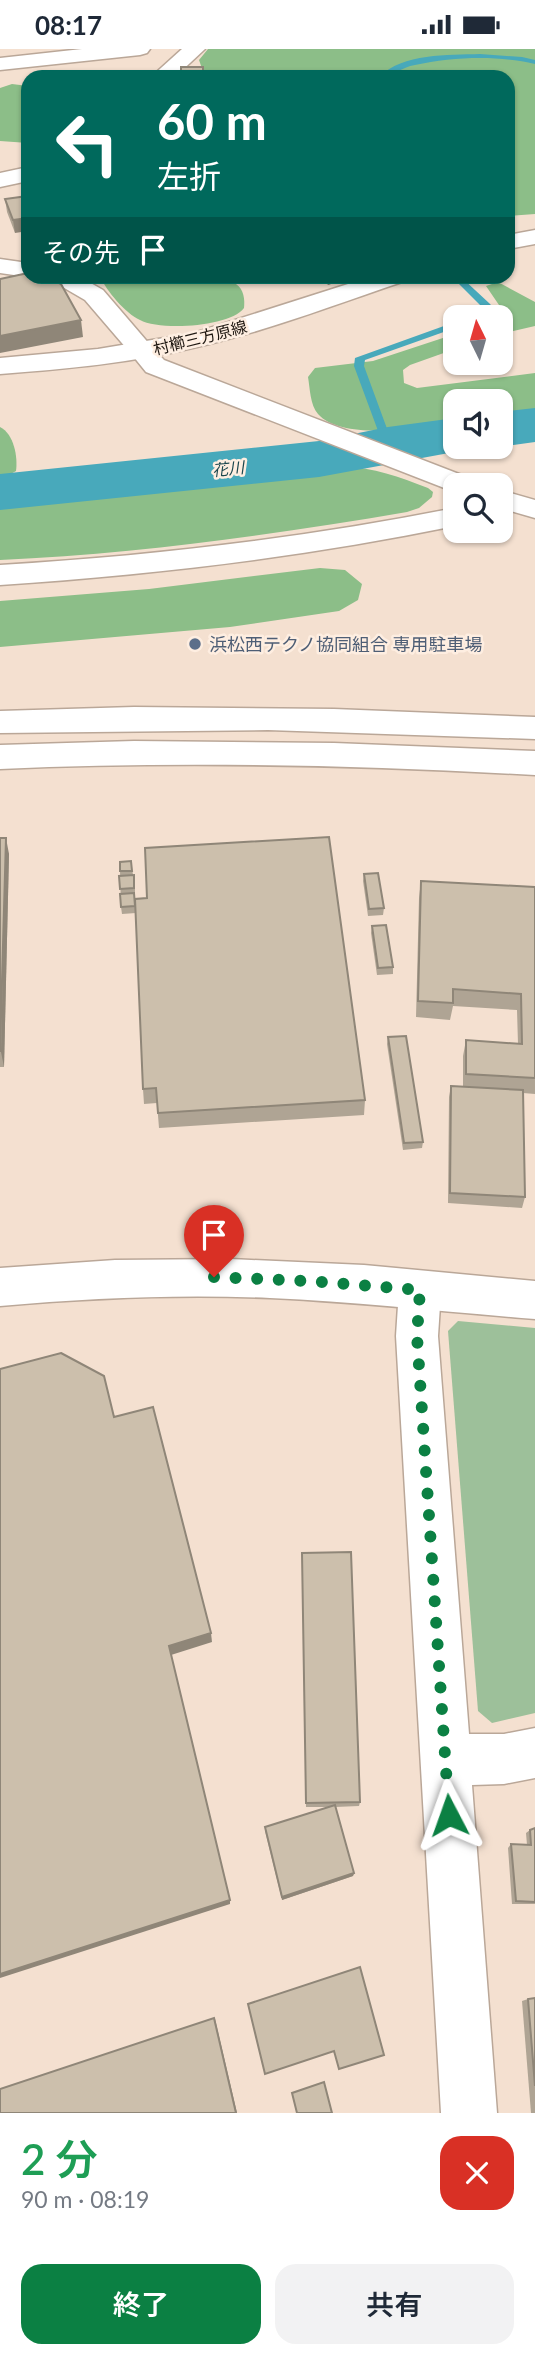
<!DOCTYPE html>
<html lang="ja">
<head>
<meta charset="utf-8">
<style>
	body { margin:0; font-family:Lato,"Noto Sans JP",sans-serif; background:#f2f2f3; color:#1f2937; height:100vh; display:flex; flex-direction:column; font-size:26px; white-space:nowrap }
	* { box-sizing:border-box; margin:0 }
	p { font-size:23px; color:#747a83 }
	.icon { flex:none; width:38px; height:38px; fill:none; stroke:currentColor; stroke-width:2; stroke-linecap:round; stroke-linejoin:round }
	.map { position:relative; height:2064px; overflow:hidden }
	.side { display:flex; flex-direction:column; background:#fff; flex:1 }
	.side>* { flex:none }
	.top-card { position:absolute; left:21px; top:21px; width:494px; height:214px; border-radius:21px; box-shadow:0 2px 5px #0004; background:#00695c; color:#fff; overflow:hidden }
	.needle { width:46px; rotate:355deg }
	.tools { position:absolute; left:443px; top:256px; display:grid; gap:14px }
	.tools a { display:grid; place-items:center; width:70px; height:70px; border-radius:14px; background:#fff; box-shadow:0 2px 5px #0004; font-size:35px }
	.pin { position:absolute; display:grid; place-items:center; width:60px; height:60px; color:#fff; margin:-72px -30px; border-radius:50% 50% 50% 0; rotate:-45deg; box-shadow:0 0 7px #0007 }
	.pin .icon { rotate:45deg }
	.me { position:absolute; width:77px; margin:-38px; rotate:356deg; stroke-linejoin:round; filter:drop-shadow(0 0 5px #0008) }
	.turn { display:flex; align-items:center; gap:24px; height:147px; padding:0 21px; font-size:32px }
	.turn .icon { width:91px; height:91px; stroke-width:2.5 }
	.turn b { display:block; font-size:49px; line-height:60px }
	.then { display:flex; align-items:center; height:66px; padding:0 21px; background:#0003; gap:14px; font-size:26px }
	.round { display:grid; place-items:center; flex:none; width:74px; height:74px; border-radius:21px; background:#f2f2f3 }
	.head { display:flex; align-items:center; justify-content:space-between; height:119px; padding:0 21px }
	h1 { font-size:42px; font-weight:600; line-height:52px; color:#1e9e55 }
	.button { display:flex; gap:14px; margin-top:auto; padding:14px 21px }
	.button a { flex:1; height:80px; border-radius:21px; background:#0b8043; color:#fff; font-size:28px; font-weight:600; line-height:80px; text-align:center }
	.button a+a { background:#f2f2f3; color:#1f2937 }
	.status { display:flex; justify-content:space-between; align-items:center; height:49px; padding:0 35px; background:#fff; direction:ltr }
	.status svg { height:19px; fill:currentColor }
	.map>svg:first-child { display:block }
	.green { fill:#9dc09a }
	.forest { fill:#8cbe88 }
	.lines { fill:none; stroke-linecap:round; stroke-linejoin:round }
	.stream { fill:#48a9bb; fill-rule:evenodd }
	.river { fill:#48a9bb; fill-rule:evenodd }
	.minor-casing { stroke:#baa798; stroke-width:3 }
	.tertiary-casing { stroke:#baa798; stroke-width:3 }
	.secondary-casing { stroke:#baa798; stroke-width:3 }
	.minor { fill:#fff; fill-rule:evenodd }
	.tertiary { fill:#fff; fill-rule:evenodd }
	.secondary { fill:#fff; fill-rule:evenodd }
	.wall { fill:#afa494 }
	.shaded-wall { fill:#8f8678 }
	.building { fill:#ccbfac; stroke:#8f8678; stroke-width:2 }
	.route { stroke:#0b8043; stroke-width:12; stroke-dasharray:0 21.6 }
	.service-dot { fill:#5c6f8a; stroke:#feeee1; stroke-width:2.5 }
	.labels { text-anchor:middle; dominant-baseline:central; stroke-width:5; stroke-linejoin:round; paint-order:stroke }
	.far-street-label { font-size:16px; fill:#1d1610; stroke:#feeee1 }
	.far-water-label { font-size:16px; font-style:italic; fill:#1b464e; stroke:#feeee1 }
	.service-label { font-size:18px; fill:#4e5e75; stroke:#feeee1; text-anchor:start }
</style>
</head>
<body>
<div class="status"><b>08:17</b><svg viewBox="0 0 49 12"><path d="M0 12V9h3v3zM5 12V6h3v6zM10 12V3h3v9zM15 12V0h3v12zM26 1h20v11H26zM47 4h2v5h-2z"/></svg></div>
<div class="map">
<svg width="535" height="2064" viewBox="0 0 535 2064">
	<rect width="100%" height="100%" fill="#f4e0d0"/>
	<polygon class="green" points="458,1272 535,1279 535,1664 492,1674 478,1662 448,1282"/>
	<g class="forest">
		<polygon points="208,0 535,0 535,165 508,167 508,28 205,28 199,11"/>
		<polygon points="12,35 28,37 28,94 0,92 0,39"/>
		<path d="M100,228c28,-1 115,-7 136,7 8,5 9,16 8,24 -14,19 -84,23 -104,12 -15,-7 -33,-29 -40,-43z"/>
		<polygon points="498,233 535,253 535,277 501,285 500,268 495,268 499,256 486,237"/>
		<path d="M455,285v15l-45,16 -7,5 1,13 13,5 118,-15v39l-34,5 -1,-16h-45v22c-33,4 -112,19 -137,-9 -8,-9 -8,-26 -10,-37l7,-9 58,-7z"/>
		<path d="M0,378c14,7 18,30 16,44l-16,9z"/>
		<path d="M343,418c31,0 56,10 85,21l5,4 -1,5 -13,11 -12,4c-135,23 -270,42 -407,48v-58z"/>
		<polygon points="320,519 345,521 362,535 358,551 339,562 230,578 0,598 0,552 149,540"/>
	</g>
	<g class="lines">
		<g class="stream">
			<path d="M480,5l42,3 13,3v4c-38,-9 -82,-7 -120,1 -13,2 -24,12 -36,12 24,-24 69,-22 101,-23z"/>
			<polygon points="452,228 461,228 489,254 491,256 486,266 473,268 479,263 481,257"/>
			<polygon points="455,273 455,279 365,311 364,317 393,396 384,398 354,317 355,309"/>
		</g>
		<g class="river">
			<polygon points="535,359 535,393 500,398 495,397 500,397 500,363"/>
			<polygon points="455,369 455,397 477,397 476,399 319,428 0,461 0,425 319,392 388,378"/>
		</g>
		<g class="minor-casing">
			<g id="minor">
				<polygon points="82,0 150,0 147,4 140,6 0,21 0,9"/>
				<polygon points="182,0 205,0 175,28 151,28"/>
				<polygon points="28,118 28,132 0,138 0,124"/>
				<polygon points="0,210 28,214 28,228 31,228 28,228 0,224"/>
				<polygon points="51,228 80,228 103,241 151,297 155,302 151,307 142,310 133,307 85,251 54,233"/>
				<path d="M455,459v18c-151,31 -302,49 -455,59v-20c153,-9 304,-27 455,-57z"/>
				<polygon points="420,1222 435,1227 441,1241 438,1287 469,1685 504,1685 535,1679 535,1729 504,1735 472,1736 497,2064 441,2064 396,1287 399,1241 405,1227"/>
			</g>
		</g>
		<g class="tertiary-casing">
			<g id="tertiary">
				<polygon points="142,294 151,297 164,311 472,430 476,436 455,436 455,443 452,442 146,323 129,302 133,297"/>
				<polygon points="500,441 535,451 535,469 500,459"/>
				<polygon points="134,658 334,660 535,668 535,690 268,681 0,684 0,662"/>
				<path d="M134,692l200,2 201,8v24c-178,-10 -356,-14 -535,-6v-24z"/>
				<path d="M231,1210l133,6 171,16v38c-88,-7 -176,-17 -265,-21 -90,-4 -180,0 -270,8v-38l115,-8z"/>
			</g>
		</g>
		<g class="secondary-casing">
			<g id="secondary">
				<polygon points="535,181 535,195 508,200 508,186"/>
				<path d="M370,228h35l-3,5c-68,23 -135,49 -205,65 -65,16 -131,22 -197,27v-16l98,-9 96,-16z"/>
			</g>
		</g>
		<use href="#minor" class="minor"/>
		<use href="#tertiary" class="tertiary"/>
		<use href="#secondary" class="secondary"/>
	</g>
	<g class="wall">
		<polygon points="28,147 15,184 7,163 5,150"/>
		<polygon points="318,228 352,228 328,236"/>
		<polygon points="0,789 9,805 4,1018 0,1018"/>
		<polygon points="131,812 133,826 135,833 135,854 365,1051 364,1066 159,1079 157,1054 144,1055 143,1040 136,864 122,865 121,858 120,822"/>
		<polygon points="364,825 384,859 383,866 368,867 363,832"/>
		<polygon points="421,832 535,838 535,1045 523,1044 525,1148 522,1159 448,1154 449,1048 451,1037 463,1037 463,1007 466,991 518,995 517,961 453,957 450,971 416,968 419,849"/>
		<polygon points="372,877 393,918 393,925 377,926 371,884"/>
		<polygon points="388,988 423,1093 422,1099 403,1101 387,995"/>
		<polygon points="302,1504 360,1753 359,1757 335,1758 354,1824 353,1827 282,1851 265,1782 265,1778 328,1758 306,1758"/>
		<polygon points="535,1779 535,1855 512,1855 508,1799 511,1795 527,1796 526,1784 530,1781"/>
		<polygon points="535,1949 535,2064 531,2064 522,1952 528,1950"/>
	</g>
	<g class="shaded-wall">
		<polygon points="28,169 28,182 15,184 13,171"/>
		<polygon points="328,228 352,228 328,236"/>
		<polygon points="81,271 83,288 0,304 0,287"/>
		<polygon points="6,789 9,805 4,1018 1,1003"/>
		<polygon points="211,1584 212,1593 171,1606 169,1597"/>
		<polygon points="354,1824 353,1827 282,1851 282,1848"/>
		<polygon points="230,1851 230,1855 0,1929 0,1925"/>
		<polygon points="214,1969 215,1970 237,2064 236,2064"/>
	</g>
	<g class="building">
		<rect x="181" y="18" width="22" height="10"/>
		<polygon points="28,147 28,169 13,171 5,150"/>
		<polygon points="28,224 28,228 47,228 61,235 81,271 0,287 0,230"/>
		<polygon points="329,788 365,1051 158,1064 156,1039 143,1040 135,850 147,849 145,799"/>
		<polygon points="0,789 6,789 0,1003"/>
		<polygon points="131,812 132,822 120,822 120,813"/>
		<polygon points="378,824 384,859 369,860 364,825"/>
		<polygon points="134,826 134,839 120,840 119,827"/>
		<polygon points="421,832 535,838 535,1029 466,1025 466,991 522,995 521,945 453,940 453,954 418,952"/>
		<polygon points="134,844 135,857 121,858 120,845"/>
		<polygon points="386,876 393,918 378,919 372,877"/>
		<polygon points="406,987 423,1093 404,1094 388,988"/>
		<polygon points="451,1037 523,1041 525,1148 450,1144"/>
		<polygon points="61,1304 104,1327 114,1368 153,1358 211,1584 169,1597 230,1851 0,1925 0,1320"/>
		<polygon points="351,1503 360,1753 306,1754 302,1504"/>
		<polygon points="335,1756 354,1824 282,1848 265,1778"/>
		<polygon points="535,1779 535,1853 516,1852 511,1795 531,1796 530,1781"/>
		<polygon points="360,1918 384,2006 339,2020 334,2002 265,2025 248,1955"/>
		<polygon points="535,1949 535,2037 528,1950"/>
		<polygon points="214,1969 236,2064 0,2064 0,2040"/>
		<polygon points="324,2033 332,2064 297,2064 292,2044"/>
	</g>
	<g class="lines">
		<polyline class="route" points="214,1228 309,1232 420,1241 417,1287 449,1766"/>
	</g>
	<circle class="service-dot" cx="195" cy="595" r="7"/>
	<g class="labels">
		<g class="far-street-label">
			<text transform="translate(200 288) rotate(-14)">村櫛三方原線</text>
		</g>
		<g class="far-water-label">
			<text transform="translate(228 419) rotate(-6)">花川</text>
		</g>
		<g class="service-label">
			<text x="209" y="595">浜松西テクノ協同組合 専用駐車場</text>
		</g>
	</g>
</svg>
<div class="tools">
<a><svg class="needle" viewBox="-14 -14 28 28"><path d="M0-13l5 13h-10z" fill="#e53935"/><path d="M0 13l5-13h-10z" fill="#747a83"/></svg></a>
<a><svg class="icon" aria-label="sound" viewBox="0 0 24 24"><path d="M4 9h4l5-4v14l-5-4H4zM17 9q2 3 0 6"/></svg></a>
<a><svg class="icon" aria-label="search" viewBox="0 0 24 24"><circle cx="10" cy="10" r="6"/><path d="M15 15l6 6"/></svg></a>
</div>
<div class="pin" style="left:214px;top:1228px;background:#d93025"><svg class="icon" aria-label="arrive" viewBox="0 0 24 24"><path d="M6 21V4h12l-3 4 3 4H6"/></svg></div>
<svg class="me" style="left:449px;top:1766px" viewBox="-20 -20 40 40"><path d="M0-17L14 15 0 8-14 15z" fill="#0b8043" stroke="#fff" stroke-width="4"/></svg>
<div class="top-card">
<div class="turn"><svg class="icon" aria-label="left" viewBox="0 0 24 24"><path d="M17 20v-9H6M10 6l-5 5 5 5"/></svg><div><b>60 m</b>左折</div></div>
<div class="then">その先<svg class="icon" aria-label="arrive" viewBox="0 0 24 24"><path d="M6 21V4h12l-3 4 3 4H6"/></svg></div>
</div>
</div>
<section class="side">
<div class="head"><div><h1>2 分</h1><p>90 m · 08:19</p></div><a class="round" style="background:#d93025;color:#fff"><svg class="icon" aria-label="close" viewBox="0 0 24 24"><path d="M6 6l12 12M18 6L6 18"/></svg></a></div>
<div class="button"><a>終了</a><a>共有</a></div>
</section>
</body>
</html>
